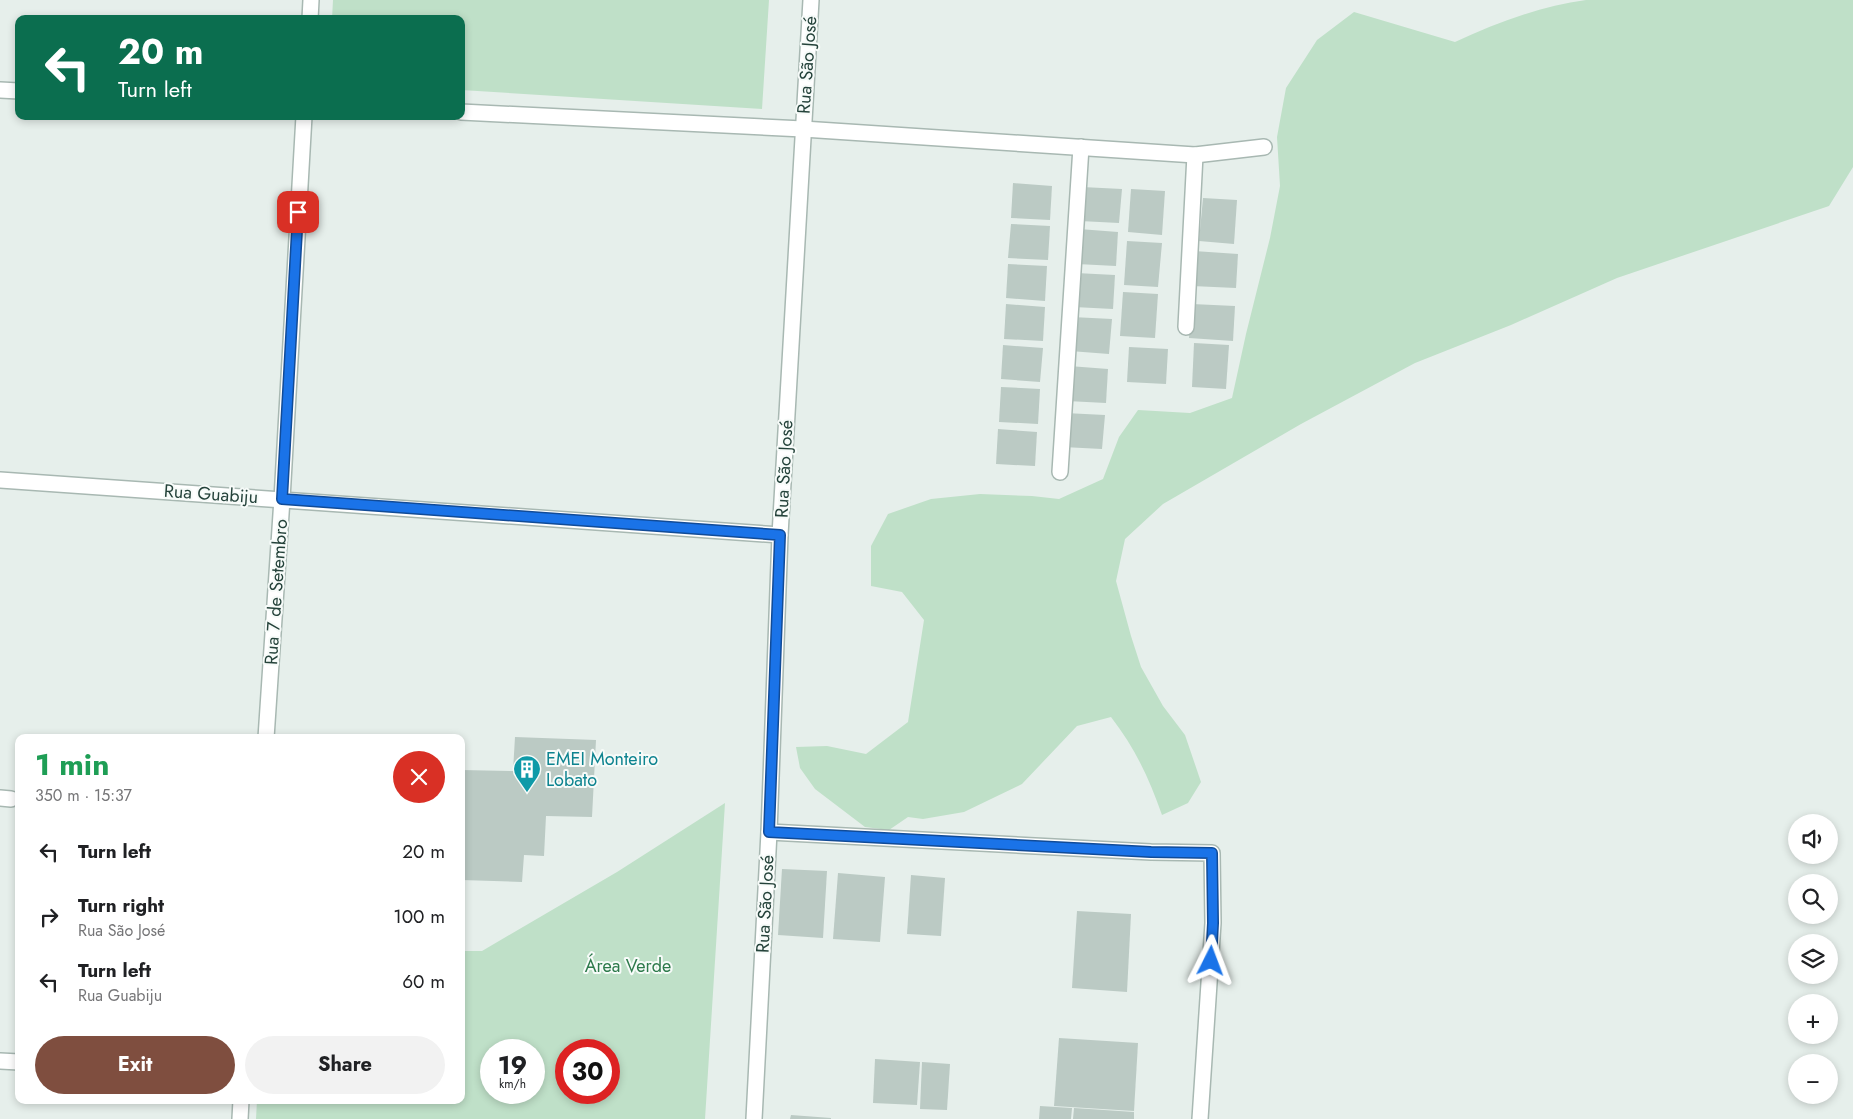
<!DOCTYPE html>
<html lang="en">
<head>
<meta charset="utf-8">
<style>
	body { margin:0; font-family:Jost,sans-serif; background:#f2f2f2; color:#202124; height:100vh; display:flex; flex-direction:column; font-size:19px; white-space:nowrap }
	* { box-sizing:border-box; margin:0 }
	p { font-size:16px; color:#757577 }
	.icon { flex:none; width:28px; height:28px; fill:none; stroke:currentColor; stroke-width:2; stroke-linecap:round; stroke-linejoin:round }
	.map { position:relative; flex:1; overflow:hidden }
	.details { position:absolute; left:15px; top:734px; width:450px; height:370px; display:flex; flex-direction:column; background:#fff; border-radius:10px; box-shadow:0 2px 8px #0003 }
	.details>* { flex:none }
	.hud { position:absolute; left:15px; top:15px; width:450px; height:105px; border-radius:10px; box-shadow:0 2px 8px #0003; background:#0b6e4f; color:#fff; overflow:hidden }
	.tools { position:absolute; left:1788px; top:814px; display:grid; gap:10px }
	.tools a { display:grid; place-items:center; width:50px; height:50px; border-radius:50%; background:#fff; box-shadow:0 2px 8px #0003; font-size:25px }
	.speed { position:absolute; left:480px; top:1039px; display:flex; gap:10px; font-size:25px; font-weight:700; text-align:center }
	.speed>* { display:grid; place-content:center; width:65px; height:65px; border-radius:50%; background:#fff; box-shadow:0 2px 8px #0003; line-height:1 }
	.speed small { font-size:12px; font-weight:400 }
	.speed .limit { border:8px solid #d22; background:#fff; color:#111 }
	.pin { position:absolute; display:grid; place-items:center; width:42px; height:42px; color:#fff; margin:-21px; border-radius:10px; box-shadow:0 2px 8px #0006 }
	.me { position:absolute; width:55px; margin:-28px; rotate:3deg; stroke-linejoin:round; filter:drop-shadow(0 0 4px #0008) }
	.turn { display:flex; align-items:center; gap:18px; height:105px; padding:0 20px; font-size:22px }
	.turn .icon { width:65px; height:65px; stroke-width:2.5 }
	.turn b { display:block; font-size:35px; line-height:42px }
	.round { display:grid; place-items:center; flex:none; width:52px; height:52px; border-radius:26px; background:#f2f2f2 }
	.summary { display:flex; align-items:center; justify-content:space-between; height:85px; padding:0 20px }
	h1 { font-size:30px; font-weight:700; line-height:38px; color:#1e9e55 }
	.button { display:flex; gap:10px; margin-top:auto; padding:10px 20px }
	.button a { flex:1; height:58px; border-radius:30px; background:#7f4e3f; color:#fff; font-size:20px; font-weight:700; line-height:58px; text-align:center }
	.button a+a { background:#f2f2f2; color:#202124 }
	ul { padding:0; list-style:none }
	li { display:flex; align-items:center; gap:15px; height:65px; padding:0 20px }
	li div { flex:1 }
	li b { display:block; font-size:19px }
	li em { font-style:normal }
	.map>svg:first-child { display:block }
	.green { fill:#bfe0c8; fill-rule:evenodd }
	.building { fill:#bbcac4 }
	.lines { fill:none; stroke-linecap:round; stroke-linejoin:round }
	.minor-casing { stroke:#a8b8b2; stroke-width:18 }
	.tertiary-casing { stroke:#a8b8b2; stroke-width:18 }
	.minor { stroke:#fff; stroke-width:15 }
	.tertiary { stroke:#fff; stroke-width:15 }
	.route-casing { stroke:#114b97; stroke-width:12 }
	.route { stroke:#1a73e8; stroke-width:9 }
	.labels { text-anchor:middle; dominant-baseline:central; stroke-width:4; stroke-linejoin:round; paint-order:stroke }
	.street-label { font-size:18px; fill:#24423a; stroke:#f7fbf9 }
	.culture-label { font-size:18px; fill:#0d838f; stroke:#f7fbf9; text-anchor:start }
	.park-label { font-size:18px; fill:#2d7a4b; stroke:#f7fbf9 }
</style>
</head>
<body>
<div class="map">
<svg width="1853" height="1119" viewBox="0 0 1853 1119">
	<rect width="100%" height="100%" fill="#e6efeb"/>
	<g class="green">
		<polygon points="333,0 769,0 762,109 461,90 461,19 332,19"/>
		<path d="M1586,0h267v167l-24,39 -212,72 -106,47 -96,38 -114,61 -138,80 -38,35 -9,42 15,55 10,31 22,39 22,29 16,47 -13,21 -26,12c-13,-37 -27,-67 -51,-98l-34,9 -55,58 -58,28 -41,7 -15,-2 -19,13 -24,-3 -50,-38 -15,-21 -4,-21 31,-1 39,8 42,-32 16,-102 -22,-28 -31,-6v-40l17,-32 43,-15 49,-5 52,2 27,3 44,-20 16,-42 19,-27 52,3 42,-15 14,-64 24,-96 10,-52 -3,-49 9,-49 31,-48 37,-28 101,30c41,-19 86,-36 131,-42z"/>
		<path d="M725,803l-20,316h-449l1,-19h204v-149h21l135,-79zM491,1050h43v42h-43zM566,1050h43v42h-43z"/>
	</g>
	<g class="building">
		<polygon points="1013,183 1052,186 1050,220 1011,218"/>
		<polygon points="1082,187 1122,189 1119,223 1080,221"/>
		<polygon points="1131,189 1165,191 1162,235 1128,232"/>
		<polygon points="1203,198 1237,200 1234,244 1199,241"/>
		<polygon points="1011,224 1050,226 1048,260 1008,258"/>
		<polygon points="1079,229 1118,232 1116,266 1077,264"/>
		<polygon points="1127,241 1162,243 1158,287 1124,285"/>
		<polygon points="1194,251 1238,254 1236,288 1192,286"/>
		<polygon points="1008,264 1047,266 1045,301 1006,298"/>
		<polygon points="1076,273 1115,275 1113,309 1074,307"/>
		<polygon points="1123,292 1158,294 1155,338 1120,336"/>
		<polygon points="1006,304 1045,307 1043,341 1004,339"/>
		<polygon points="1192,304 1235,306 1233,341 1189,338"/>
		<polygon points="1072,317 1112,319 1109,354 1070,351"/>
		<polygon points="1194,343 1229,345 1226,389 1192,387"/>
		<polygon points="1003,345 1043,348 1040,382 1001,379"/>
		<polygon points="1129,347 1168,349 1166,384 1127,382"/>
		<polygon points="1069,366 1108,369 1106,403 1067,401"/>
		<polygon points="1001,387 1040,389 1038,424 999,422"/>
		<polygon points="1065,413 1105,415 1102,449 1063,447"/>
		<polygon points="998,429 1037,432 1035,466 996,464"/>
		<polygon points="515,737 596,740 592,817 546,816 544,856 524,855 522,882 461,880 461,770 513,771"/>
		<polygon points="782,869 827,871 823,938 778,935"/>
		<polygon points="838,873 885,877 880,942 833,939"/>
		<polygon points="911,875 945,878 941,936 907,934"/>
		<polygon points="1077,911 1131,914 1127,992 1072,988"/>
		<polygon points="1059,1038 1138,1043 1134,1111 1054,1106"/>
		<polygon points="875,1059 920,1062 917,1105 873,1103"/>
		<polygon points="922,1062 950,1064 947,1110 920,1109"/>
		<polygon points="1040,1106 1072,1108 1071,1119 1039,1119"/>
		<polygon points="1074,1108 1134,1112 1134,1119 1073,1119"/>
		<polygon points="791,1115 831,1118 831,1119 790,1119"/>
	</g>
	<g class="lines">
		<g class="minor-casing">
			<g id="minor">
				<polyline points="0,90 19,91"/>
				<polyline points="461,112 803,129 1195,155 1264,147"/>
				<polyline points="1186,327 1195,155"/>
				<polyline points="1060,472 1081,147"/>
				<polyline points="0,480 780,535"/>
				<polyline points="0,798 11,799"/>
				<polyline points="769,832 1151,852 1212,853 1213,923 1200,1119"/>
				<polyline points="0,1061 19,1062"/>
				<polyline points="754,1119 769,832 780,535 811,0"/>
			</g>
		</g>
		<g class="tertiary-casing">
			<g id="tertiary">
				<polyline points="310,19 311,0"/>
				<polyline points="266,738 282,499 304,116"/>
				<polyline points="240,1119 241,1100"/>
			</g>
		</g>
		<use href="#minor" class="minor"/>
		<use href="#tertiary" class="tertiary"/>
	</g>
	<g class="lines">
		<g class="route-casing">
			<polyline id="route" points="298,212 282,499 780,535 769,832 1151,852 1212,853 1213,923 1211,961"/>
		</g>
		<use href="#route" class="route"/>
	</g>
	<defs>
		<g id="building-pin" transform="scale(1.4375)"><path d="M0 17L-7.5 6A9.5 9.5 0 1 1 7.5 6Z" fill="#0f9aa8" stroke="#f7fbf9"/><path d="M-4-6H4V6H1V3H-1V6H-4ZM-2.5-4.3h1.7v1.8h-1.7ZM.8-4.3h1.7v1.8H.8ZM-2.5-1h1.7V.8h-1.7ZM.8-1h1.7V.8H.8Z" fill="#fff"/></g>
	</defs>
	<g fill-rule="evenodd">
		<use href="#building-pin" x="527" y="769"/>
	</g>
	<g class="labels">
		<g class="street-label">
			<text transform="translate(807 65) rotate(-86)">Rua São José</text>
			<text transform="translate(784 469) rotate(-87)">Rua São José</text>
			<text transform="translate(211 494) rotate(4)">Rua Guabiju</text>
			<text transform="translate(276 592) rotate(-86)">Rua 7 de Setembro</text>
			<text transform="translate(765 904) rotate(-87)">Rua São José</text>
		</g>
		<g class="culture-label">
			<text x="546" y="759">EMEI Monteiro<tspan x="546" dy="21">Lobato</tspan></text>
		</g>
		<g class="park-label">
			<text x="628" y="966">Área Verde</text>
		</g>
	</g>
</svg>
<div class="tools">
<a><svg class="icon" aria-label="sound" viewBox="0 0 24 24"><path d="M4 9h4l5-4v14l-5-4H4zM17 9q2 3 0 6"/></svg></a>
<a><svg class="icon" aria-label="search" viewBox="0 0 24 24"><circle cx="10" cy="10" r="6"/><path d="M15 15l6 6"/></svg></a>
<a><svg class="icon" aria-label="layers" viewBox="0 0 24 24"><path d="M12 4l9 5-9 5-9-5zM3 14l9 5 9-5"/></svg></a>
<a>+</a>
<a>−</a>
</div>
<div class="speed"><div>19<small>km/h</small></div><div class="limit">30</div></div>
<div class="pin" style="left:298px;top:212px;background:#d93025"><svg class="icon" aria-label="arrive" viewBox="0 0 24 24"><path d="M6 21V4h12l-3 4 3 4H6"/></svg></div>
<svg class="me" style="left:1211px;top:961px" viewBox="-20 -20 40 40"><path d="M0-17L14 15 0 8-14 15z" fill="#1a73e8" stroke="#fff" stroke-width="4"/></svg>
<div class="hud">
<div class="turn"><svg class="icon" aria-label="left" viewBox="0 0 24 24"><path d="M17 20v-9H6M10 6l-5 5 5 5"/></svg><div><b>20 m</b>Turn left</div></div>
</div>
<section class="details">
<div class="summary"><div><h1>1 min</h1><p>350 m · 15:37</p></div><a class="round" style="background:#d93025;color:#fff"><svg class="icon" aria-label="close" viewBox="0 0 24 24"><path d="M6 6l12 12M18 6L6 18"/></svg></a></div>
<ul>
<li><svg class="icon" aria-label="left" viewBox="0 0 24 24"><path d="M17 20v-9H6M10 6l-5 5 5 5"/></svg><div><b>Turn left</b></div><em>20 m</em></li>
<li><svg class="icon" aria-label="right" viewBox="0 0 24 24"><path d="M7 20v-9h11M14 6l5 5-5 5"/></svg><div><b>Turn right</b><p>Rua São José</p></div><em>100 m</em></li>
<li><svg class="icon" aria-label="left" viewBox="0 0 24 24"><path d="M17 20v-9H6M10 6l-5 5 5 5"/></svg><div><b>Turn left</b><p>Rua Guabiju</p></div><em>60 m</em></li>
</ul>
<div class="button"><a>Exit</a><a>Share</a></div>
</section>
</div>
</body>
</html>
